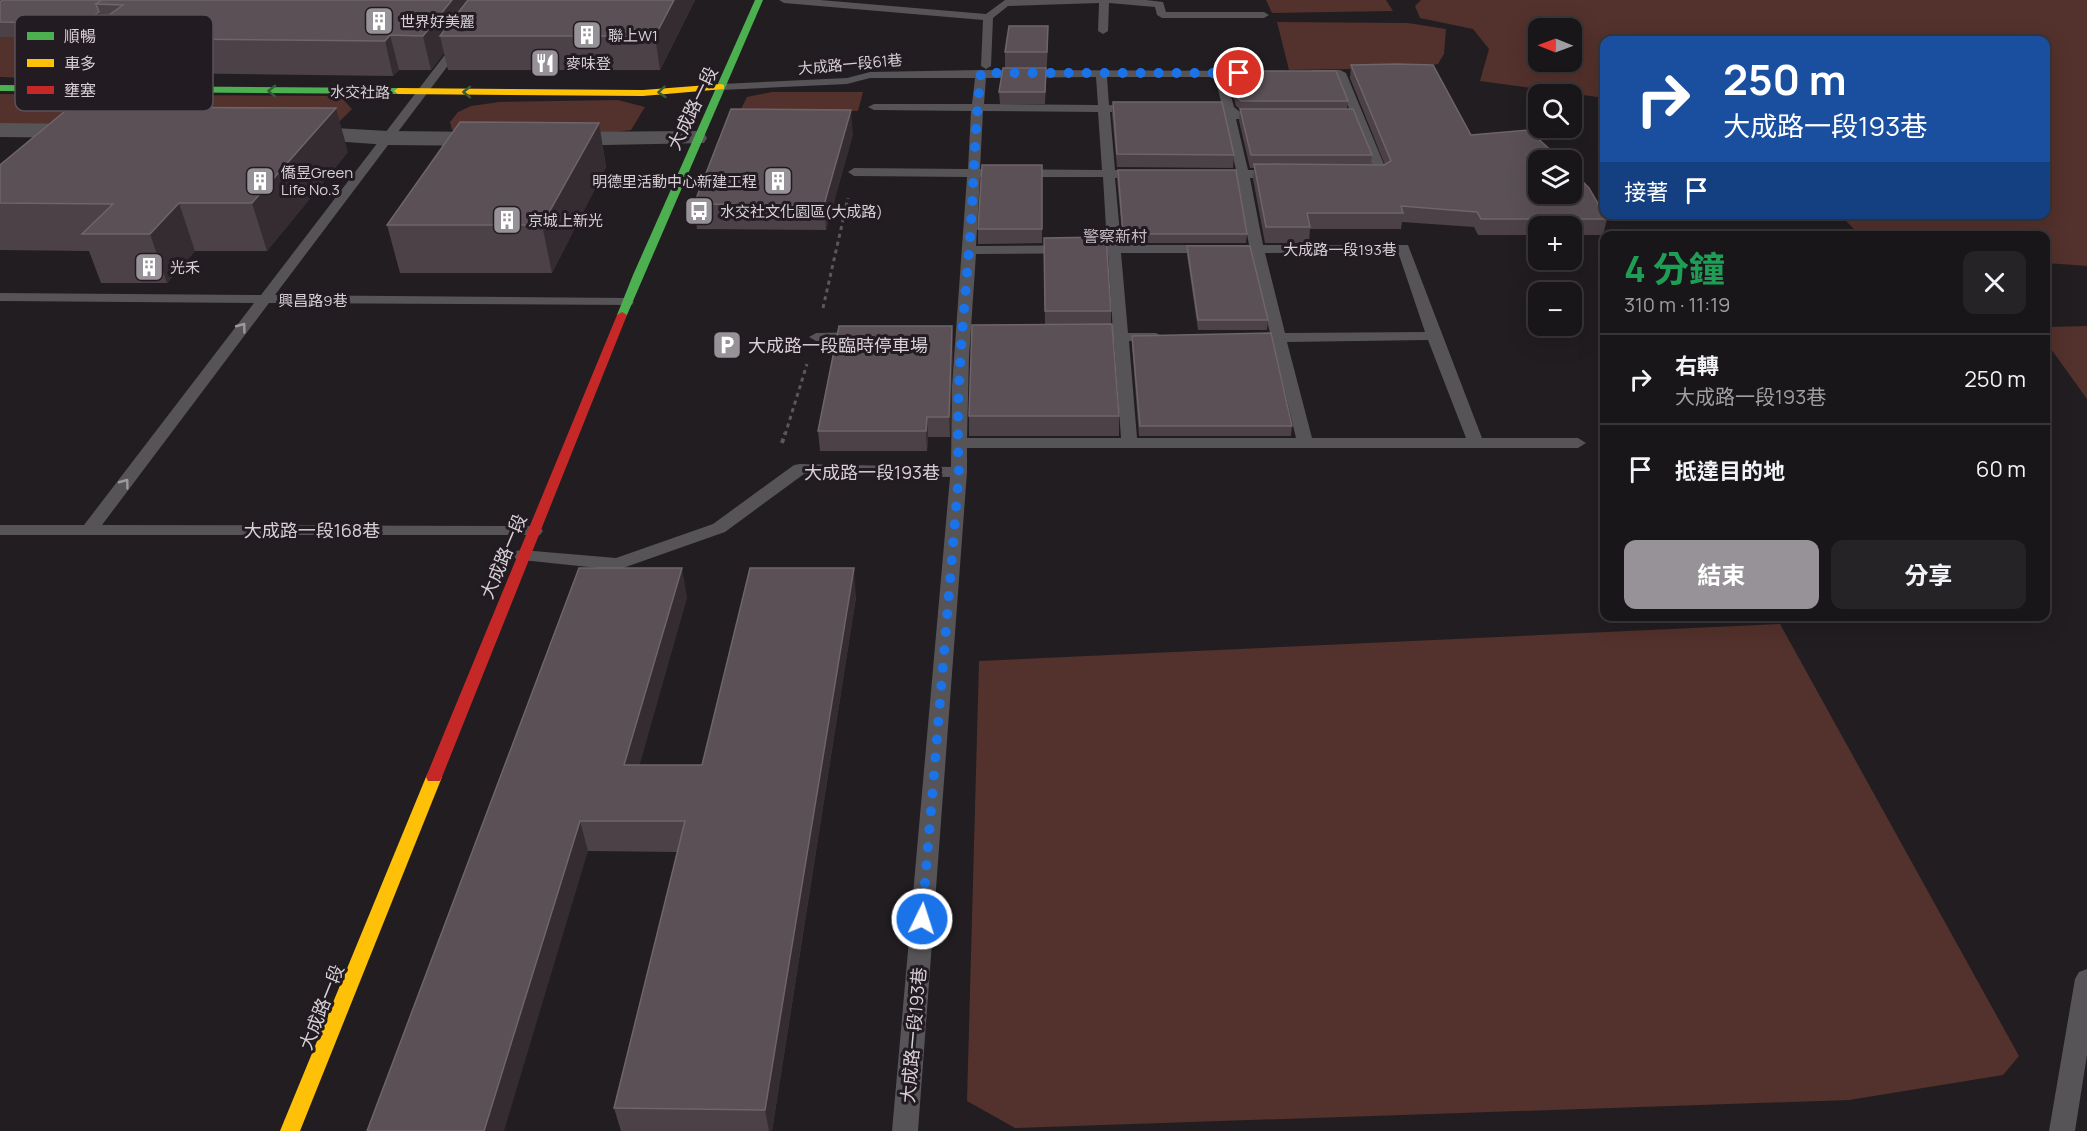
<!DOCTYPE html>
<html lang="zh-TW">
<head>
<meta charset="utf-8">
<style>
	body { margin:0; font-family:Manrope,"Noto Sans TC",sans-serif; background:#262326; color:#f1f3f6; height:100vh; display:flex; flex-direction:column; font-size:22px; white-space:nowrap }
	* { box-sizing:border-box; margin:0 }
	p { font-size:20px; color:#9f9fa2 }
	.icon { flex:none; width:33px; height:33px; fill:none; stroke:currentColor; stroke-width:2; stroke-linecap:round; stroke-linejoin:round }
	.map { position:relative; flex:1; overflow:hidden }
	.panel { position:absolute; left:1600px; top:231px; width:450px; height:390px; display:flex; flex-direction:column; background:#191619; border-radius:12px; box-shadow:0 6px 24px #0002,0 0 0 2px #373538 }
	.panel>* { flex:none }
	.guide { position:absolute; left:1600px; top:36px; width:450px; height:183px; border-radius:12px; box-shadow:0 6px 24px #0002,0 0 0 2px #373538; background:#1a4fa0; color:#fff; overflow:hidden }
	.needle { width:39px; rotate:271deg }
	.fabs { position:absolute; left:1528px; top:18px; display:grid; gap:12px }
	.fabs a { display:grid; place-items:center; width:54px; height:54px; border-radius:12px; background:#191619; box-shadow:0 6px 24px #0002,0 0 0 2px #373538; font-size:30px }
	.pin { position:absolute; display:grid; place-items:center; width:51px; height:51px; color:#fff; margin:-26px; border:3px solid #fff; border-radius:50%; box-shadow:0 2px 6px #0007 }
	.me { position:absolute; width:66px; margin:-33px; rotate:4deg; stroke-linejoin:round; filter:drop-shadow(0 0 4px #0008) }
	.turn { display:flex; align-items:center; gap:21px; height:126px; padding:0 24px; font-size:27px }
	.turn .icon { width:78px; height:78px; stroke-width:2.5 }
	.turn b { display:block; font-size:42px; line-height:51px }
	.then { display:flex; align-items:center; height:57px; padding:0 24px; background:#0003; gap:12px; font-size:22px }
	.round { display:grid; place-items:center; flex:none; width:63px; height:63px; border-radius:12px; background:#262326 }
	.headline { display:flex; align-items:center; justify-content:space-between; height:102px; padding:0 24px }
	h1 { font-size:36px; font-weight:700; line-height:45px; color:#1e9e55 }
	.cta { display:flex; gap:12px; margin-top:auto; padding:12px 24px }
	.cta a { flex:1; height:69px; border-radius:12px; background:#979297; color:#fff; font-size:24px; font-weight:700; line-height:69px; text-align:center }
	.cta a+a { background:#262326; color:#f1f3f6 }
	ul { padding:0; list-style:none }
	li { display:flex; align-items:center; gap:18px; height:90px; padding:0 24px; border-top:2px solid #373538 }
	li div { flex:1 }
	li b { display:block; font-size:22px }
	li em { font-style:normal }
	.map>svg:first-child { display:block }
	.green { fill:#53312c; fill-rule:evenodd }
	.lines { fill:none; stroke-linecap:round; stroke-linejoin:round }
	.path-far1 { stroke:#5a585a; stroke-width:3; stroke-dasharray:4 4; stroke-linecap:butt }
	.path { stroke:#5a585a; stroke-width:4; stroke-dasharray:4.5 4.5; stroke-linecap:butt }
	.lane { fill:#565457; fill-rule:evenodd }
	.street { fill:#565457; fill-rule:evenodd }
	.fast { fill:#4caf50; fill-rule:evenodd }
	.slow { fill:#ffc107; fill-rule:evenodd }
	.jam { fill:#c62828; fill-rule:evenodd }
	.wall { fill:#4c4146 }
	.shaded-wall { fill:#342c31 }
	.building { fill:#5a5055; stroke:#6e646a; stroke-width:1.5 }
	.oneway { stroke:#355e37 }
	.oneway2 { stroke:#9d999d }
	.route { stroke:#1a73e8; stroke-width:10; stroke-dasharray:0 18 }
	.labels { text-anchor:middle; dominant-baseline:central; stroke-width:6; stroke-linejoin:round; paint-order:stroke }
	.far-poi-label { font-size:15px; fill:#d7d1d6; stroke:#231b22; text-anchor:start }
	.far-street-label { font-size:15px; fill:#d7d1d6; stroke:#231b22 }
	.far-neighbourhood-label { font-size:16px; fill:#c5bbc4; stroke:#231b22 }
	.street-label { font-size:18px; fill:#d7d1d6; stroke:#231b22 }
	.poi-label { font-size:18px; fill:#d7d1d6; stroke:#231b22; text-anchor:start }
	.key { fill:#231b22; stroke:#595258; stroke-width:1.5 }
	.key-label { font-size:16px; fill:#d7d1d6 }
</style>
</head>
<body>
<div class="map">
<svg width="2087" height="1131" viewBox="0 0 2087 1131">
	<rect width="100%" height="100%" fill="#211d21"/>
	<g class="green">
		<polygon points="0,0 134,0 26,78 0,77"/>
		<polygon points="1266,0 1386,0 1393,11 1272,13"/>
		<path d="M1421,0h666v266l-41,-3v-27l-186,-1 -20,-20 206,-1v-174h-441v58l-125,-17 9,-32 -16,-20 -53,-11 -5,-12zM1572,28v34h-33v-34z"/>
		<polygon points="1277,22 1408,23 1446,29 1444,54 1438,64 1418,68 1289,70"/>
		<polygon points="772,92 863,92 858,111 741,109 747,97"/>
		<polygon points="0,94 340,96 352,109 338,123 0,125"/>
		<polygon points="618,100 645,107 631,130 602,134 468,134 452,130 450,122 458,112 471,106 499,102"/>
		<polygon points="2087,326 2087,399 2046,342 2046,327"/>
		<polygon points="1780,624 2019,1056 2003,1075 1849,1100 1015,1128 967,1101 979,661"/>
	</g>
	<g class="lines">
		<g class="path-far1">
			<polyline points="823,308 848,198"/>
			<polyline points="785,435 807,364"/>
		</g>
		<polyline class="path" points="782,443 785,433"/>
		<g class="lane">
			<polygon points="779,0 820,0 986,14 1005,0 1146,0 1163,2 1166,12 1264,12 1269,15 1264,18 1162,18 1157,15 1155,7 1109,3 1108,31 1103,34 1098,31 1099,3 1008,6 993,18 991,66 986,69 981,66 983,20 784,3"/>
			<polygon points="100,34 104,35 104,39 35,90 27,90 27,86"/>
			<polygon points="461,38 465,39 465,43 275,295 627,298 634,302 632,305 269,303 102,525 534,526 540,527 543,531 540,535 0,535 0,525 84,525 254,303 0,301 0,293 261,295 457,39"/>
			<path d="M981,70l284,1 2,2 -6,3 -35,1 8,30 6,5 23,-1 6,4 -6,4h-27l12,51h27l6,4 -6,4h-25l13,67h145l74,193h96l8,5 -8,5h-611v24l-49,659h-26l58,-654 -146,-3 -79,58 -102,36 -6,2 -95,-10 -6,-1 -3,-4 3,-4 6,-1 94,8 97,-34 81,-59 6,-1 151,3 1,-81 15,-209 -113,-1 -6,-4 6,-4 114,1 3,-58 -97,-1 -6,-3 6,-3h98l3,-26h-105l-23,6 -126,6 -6,-3 6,-3 126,-6 23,-6zM1096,77l2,28 -114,-1 2,-26zM1107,77h108l7,29h-22l-6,3 6,3h23l13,58h-23l-6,4 6,4h24l12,67h-128l-6,-67h25l6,-4 -6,-4h-25l-5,-58h26l6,-3 -6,-3 -27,-1zM983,111l115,1 4,58 -122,-1zM980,177h123l4,68 -131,1zM1398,252l27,80 -140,1 -20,-80zM1108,253l5,80h-22l-7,4 7,4h23l7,97h-154l2,-81 7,-103zM1121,253h130l19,80 -20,1 -7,4 7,4h23l23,96h-159l-8,-97h27l7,-4 -7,-4h-28zM1428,340l38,98h-154l-25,-96z"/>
			<polygon points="1340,70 1346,73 1388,174 1386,177 1369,178 1363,174 1365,171 1374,170 1336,76 1313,76 1307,73 1313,70"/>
			<polygon points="862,332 867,333 869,336 867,339 816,341 809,337 816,333"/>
			<polygon points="2087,969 2087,1055 2075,1131 2049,1131 2075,979 2079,972"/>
		</g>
		<g class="street">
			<polygon points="0,123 85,124 93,126 96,131 93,136 85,138 0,137"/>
			<polygon points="299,126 388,131 493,132 501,134 504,139 501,144 493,146 388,145 291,138 288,133 291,128"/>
			<polygon points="696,131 704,133 707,138 704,143 557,146 549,144 546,139 549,134 557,132"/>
		</g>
		<g class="fast">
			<polygon points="755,0 763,0 627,315 622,318 618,317 617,315 633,275"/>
			<polygon points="0,85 398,88 402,91 398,94 0,91"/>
		</g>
		<g class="slow">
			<polygon points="721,84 724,85 724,89 643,96 398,94 394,91 398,88 643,90"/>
			<polygon points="434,771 440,773 442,777 300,1131 280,1131 426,777 428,773"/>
		</g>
		<polygon class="jam" points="622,312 627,315 442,777 440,781 428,781 426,777 617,315"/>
	</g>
	<g class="wall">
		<polygon points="3,0 695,0 660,70 448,70 444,53 431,70 399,70 393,76 90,72 77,38 0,37 0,2"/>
		<polygon points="1048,42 1045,104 1000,104 999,92 1005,68 1005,52"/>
		<polygon points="1351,65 1471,135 1607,219 1603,235 1572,235 1572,226 1539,226 1539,235 1478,235 1474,227 1402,222 1401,229 1310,229 1309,243 1265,243 1253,179 1254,168 1250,168 1239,121 1240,109 1236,106 1233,94 1234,81 1237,81 1237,71 1348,101 1347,109 1372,155 1371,165 1385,165 1350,78"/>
		<polygon points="1113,102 1234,155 1233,168 1117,167 1112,114"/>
		<polygon points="599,123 606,167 552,273 400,273 387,225"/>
		<polygon points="853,134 826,230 697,229 694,204"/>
		<polygon points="348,152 267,251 195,251 167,283 101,283 89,251 0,250 0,165"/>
		<polygon points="1042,165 1042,243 978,244 978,229"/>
		<polygon points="1118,170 1247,234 1246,243 1123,243 1117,179"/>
		<polygon points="1044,238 1111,311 1111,324 1119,416 1119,436 969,436 969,416 1045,325"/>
		<polygon points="1187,246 1268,320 1267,330 1198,330 1187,255"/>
		<polygon points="952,326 953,345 950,437 928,437 927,451 820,451 818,431"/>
		<polygon points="1132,336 1292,426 1291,436 1139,436 1132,346"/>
		<polygon points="687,597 639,765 702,765 856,597 772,1131 621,1131 614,1108 677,852 588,851 367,1131"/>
	</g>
	<g class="shaded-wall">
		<polygon points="452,0 485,0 440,36 444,53 431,70 423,36"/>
		<polygon points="674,0 695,0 660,70 655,36"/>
		<polygon points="99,12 104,26 89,38 83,23"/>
		<polygon points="390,35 399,70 393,76 385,41"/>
		<polygon points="336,108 348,152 267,251 252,203"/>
		<polygon points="851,110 853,134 826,230 824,205"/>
		<polygon points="599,123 606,167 552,273 542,225"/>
		<polygon points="179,203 195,251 167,283 150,234"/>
		<polygon points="952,326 953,345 950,437 949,417"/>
		<polygon points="927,417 928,437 927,451 926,431"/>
		<polygon points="682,568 687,597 631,796 624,765"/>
		<polygon points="854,568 856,597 772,1131 769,1131 765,1110"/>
		<polygon points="580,821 588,851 504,1131 484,1131"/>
	</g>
	<g class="building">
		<polygon points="3,0 102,0 96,4 99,12 83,23 0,22 0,2"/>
		<polygon points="102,0 452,0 423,36 390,35 385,41 77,38 123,5 96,4"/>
		<polygon points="468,0 674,0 655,36 440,36"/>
		<polygon points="1009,26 1048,26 1047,52 1005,52"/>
		<polygon points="1397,64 1433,65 1471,135 1529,130 1561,160 1539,160 1539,194 1572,194 1572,171 1589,188 1607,219 1481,219 1477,212 1401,206 1403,213 1307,213 1310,227 1266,227 1254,164 1384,165 1391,161 1351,65"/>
		<polygon points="1003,68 1046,68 1045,92 999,92"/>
		<polygon points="1237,71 1336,71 1348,101 1241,101 1237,97 1233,86 1236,86 1234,81 1240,81"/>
		<polygon points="1113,102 1222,102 1234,155 1117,154"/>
		<polygon points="70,107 336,108 252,203 179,203 150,234 82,234 113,204 0,203 0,165"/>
		<polygon points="731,109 851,110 824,205 694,204"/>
		<polygon points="1240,109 1353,109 1372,155 1251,155"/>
		<polygon points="460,122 599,123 542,225 387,225"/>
		<polygon points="982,165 1042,165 1042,229 978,229"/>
		<polygon points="1118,170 1236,170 1247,234 1123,234"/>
		<polygon points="1106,237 1111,311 1045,311 1044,238"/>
		<polygon points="1187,246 1250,246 1268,320 1198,320"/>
		<polygon points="1112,324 1119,416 969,416 972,325"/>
		<polygon points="839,326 952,326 949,417 927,417 926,431 818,431"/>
		<polygon points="1271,333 1292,426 1140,426 1132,336"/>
		<polygon points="579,568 682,568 624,765 702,765 750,568 854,568 765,1110 614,1108 685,821 580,821 484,1131 367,1131"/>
	</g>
	<defs><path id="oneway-chevron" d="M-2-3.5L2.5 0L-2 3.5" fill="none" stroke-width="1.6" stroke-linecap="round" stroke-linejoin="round" transform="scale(1.5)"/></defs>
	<g class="oneway">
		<use href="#oneway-chevron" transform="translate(272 91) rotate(-179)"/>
		<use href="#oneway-chevron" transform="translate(467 92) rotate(-180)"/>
		<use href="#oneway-chevron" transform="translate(662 92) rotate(175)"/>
	</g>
	<g class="oneway2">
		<use href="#oneway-chevron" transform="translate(242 327) rotate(-53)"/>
		<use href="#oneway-chevron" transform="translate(125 483) rotate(-53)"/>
	</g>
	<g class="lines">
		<path class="route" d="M922,919l37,-447c-4,-74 4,-149 10,-222 5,-59 5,-119 12,-177h258"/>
	</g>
	<defs>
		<g id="building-square" transform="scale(1.5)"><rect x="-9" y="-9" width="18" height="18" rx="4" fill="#979297" stroke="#231b22"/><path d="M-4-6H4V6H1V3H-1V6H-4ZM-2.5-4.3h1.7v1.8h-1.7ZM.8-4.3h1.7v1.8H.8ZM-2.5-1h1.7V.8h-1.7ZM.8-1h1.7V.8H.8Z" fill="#fff"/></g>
		<g id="restaurant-square" transform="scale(1.5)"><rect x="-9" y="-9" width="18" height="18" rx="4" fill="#979297" stroke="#231b22"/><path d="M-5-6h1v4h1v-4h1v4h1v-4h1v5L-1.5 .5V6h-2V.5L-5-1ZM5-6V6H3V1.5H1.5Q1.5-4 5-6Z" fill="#fff"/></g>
		<g id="bus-square" transform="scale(1.5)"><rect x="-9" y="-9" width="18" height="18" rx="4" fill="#979297" stroke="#231b22"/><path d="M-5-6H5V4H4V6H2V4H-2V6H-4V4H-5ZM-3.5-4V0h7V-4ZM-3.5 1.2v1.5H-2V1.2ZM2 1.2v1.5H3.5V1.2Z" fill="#fff"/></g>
		<g id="parking-square" transform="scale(1.5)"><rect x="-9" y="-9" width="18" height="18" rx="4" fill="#979297" stroke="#231b22"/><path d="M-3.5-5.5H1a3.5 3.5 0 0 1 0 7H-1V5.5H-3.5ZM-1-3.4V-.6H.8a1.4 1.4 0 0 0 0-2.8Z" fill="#fff"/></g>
	</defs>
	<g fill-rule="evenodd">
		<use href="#building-square" x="379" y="21"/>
		<use href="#building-square" x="587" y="35"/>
		<use href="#restaurant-square" x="545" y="63"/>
		<use href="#building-square" x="260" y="181"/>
		<use href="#building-square" x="778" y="181"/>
		<use href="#bus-square" x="699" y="211"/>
		<use href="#building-square" x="507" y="220"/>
		<use href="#building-square" x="149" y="267"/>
		<use href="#parking-square" x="727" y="345"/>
	</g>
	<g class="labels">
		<g class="far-poi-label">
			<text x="400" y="21">世界好美麗</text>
			<text x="608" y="35">聯上W1</text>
			<text x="566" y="63">麥味登</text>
			<text x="281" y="172">僑昱Green<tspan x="281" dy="17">Life No.3</tspan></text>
			<text x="757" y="181" text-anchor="end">明德里活動中心新建工程</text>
			<text x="720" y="211">水交社文化園區(大成路)</text>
			<text x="528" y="220">京城上新光</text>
			<text x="170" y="267">光禾</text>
		</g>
		<g class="far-street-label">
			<text transform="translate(850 64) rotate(-5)">大成路一段61巷</text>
			<text transform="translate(360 92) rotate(1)">水交社路</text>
			<text x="1340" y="249">大成路一段193巷</text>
			<text x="313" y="300">興昌路9巷</text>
		</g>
		<g class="far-neighbourhood-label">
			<text x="1115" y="236">警察新村</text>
		</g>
		<g class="street-label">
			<text transform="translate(692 108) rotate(-64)">大成路一段</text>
			<text x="872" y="472">大成路一段193巷</text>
			<text x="312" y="530">大成路一段168巷</text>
			<text transform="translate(503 556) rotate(-67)">大成路一段</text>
			<text transform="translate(321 1007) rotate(-68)">大成路一段</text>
			<text transform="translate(913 1035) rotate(-85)">大成路一段193巷</text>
		</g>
		<g class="poi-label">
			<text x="748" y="345">大成路一段臨時停車場</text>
		</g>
	</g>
	<rect x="15" y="15" width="198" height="96" rx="9" class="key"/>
	<rect x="27" y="32" width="27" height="8" fill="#4caf50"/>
	<rect x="27" y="59" width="27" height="8" fill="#ffc107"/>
	<rect x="27" y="86" width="27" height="8" fill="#c62828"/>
	<g class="key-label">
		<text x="64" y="42">順暢</text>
		<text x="64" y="69">車多</text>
		<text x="64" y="96">壅塞</text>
	</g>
</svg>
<div class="fabs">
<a><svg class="needle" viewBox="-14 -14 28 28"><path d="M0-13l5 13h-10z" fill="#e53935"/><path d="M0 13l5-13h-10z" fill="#9f9fa2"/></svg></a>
<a><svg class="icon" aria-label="search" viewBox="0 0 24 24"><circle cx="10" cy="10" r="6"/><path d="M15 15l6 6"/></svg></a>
<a><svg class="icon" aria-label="layers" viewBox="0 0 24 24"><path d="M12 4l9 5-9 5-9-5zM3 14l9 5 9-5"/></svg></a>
<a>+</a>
<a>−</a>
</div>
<div class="pin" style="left:1239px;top:73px;background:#d93025"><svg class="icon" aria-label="arrive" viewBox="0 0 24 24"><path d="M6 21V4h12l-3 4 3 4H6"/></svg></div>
<svg class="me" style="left:922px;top:919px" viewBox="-20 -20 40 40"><circle r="17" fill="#1a73e8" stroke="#fff" stroke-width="3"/><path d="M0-11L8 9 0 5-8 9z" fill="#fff"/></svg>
<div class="guide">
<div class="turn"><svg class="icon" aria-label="right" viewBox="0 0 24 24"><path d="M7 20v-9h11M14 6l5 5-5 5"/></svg><div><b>250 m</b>大成路一段193巷</div></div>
<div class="then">接著<svg class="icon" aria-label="arrive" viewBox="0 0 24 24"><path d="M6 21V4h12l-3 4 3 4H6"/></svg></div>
</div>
<section class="panel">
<div class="headline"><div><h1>4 分鐘</h1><p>310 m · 11:19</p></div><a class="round"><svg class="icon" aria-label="close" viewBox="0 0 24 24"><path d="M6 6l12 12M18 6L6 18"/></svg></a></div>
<ul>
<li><svg class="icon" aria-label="right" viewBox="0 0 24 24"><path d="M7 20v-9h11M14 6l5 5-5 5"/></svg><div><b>右轉</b><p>大成路一段193巷</p></div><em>250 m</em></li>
<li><svg class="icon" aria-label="arrive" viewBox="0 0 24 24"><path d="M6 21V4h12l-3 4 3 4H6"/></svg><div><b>抵達目的地</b></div><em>60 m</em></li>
</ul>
<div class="cta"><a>結束</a><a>分享</a></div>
</section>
</div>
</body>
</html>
